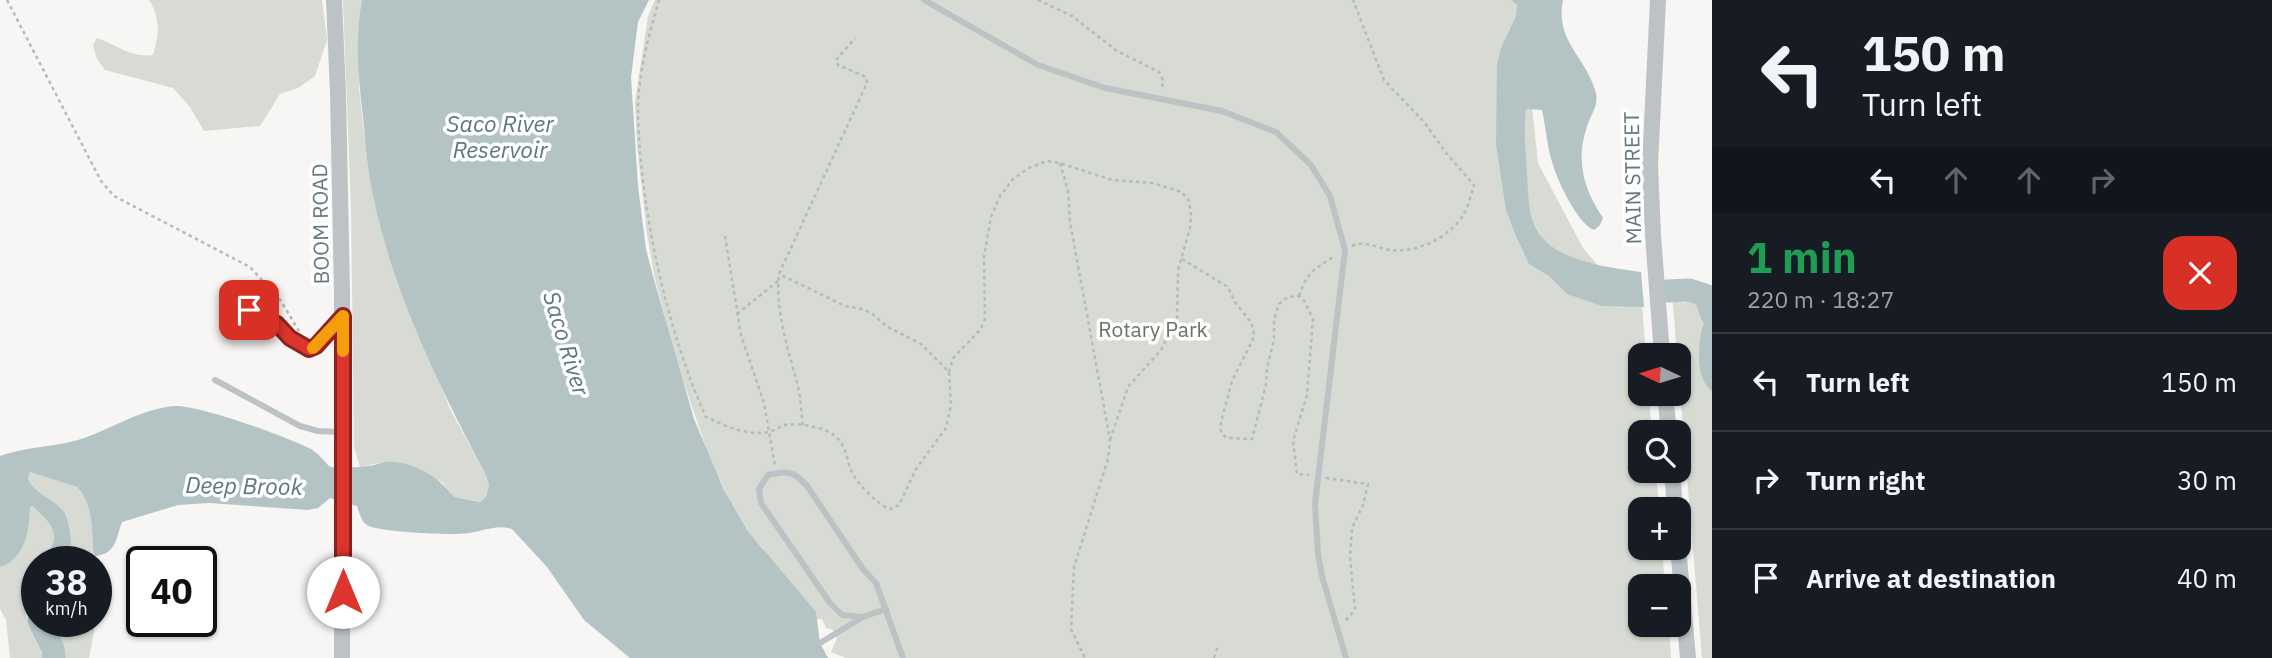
<!DOCTYPE html>
<html lang="en">
<head>
<meta charset="utf-8">
<style>
	body { margin:0; font-family:"IBM Plex Sans",sans-serif; background:#242831; color:#f1f3f6; height:100vh; display:flex; flex-direction:column; font-size:26px; white-space:nowrap }
	* { box-sizing:border-box; margin:0 }
	p { font-size:23px; color:#9ea1a6 }
	.icon { flex:none; width:38px; height:38px; fill:none; stroke:currentColor; stroke-width:2; stroke-linecap:round; stroke-linejoin:round }
	.map { position:relative; flex:1; overflow:hidden }
	.sheet { display:flex; flex-direction:column; background:#171b24; width:560px }
	.sheet>* { flex:none }
	.banner { background:#171b24; color:#f1f3f6; overflow:hidden }
	.needle { width:46px; rotate:274deg }
	.buttons { position:absolute; left:1628px; top:343px; display:grid; gap:14px }
	.buttons a { display:grid; place-items:center; width:63px; height:63px; border-radius:14px; background:#171b24; box-shadow:0 2px 5px #0004; font-size:35px }
	.speed { position:absolute; left:21px; top:546px; display:flex; gap:14px; font-size:35px; font-weight:700; text-align:center }
	.speed>* { display:grid; place-content:center; width:91px; height:91px; border-radius:50%; background:#171b24; box-shadow:0 2px 5px #0004; line-height:1 }
	.speed small { font-size:18px; font-weight:400 }
	.speed .limit { border:4px solid #111; border-radius:10px; background:#fff; color:#111 }
	.pin { position:absolute; display:grid; place-items:center; width:60px; height:60px; color:#fff; margin:-30px; border-radius:14px; box-shadow:0 4px 10px #0006 }
	.me { position:absolute; width:77px; margin:-38px; rotate:0deg; stroke-linejoin:round; filter:drop-shadow(0 0 5px #0008) }
	.turn { display:flex; align-items:center; gap:24px; height:147px; padding:0 35px; font-size:32px }
	.turn .icon { width:91px; height:91px; stroke-width:2.5 }
	.turn b { display:block; font-size:49px; line-height:60px }
	.lanes { display:flex; align-items:center; height:66px; padding:0 35px; background:#0003; justify-content:center; gap:35px; direction:ltr }
	.lanes .off { opacity:.35 }
	.round { display:grid; place-items:center; flex:none; width:74px; height:74px; border-radius:21px; background:#242831 }
	.overview { display:flex; align-items:center; justify-content:space-between; height:119px; padding:0 35px }
	h1 { font-size:42px; font-weight:800; line-height:52px; color:#1e9e55 }
	ul { padding:0; list-style:none }
	li { display:flex; align-items:center; gap:21px; height:98px; padding:0 35px; border-top:2px solid #363941 }
	li div { flex:1 }
	li b { display:block; font-size:26px }
	li em { font-style:normal }
	main { display:flex; flex:1; min-height:0 }
	.map>svg:first-child { display:block }
	.green { fill:#d8dbd3 }
	.water { fill:#b4c4c5 }
	.lines { fill:none; stroke-linecap:round; stroke-linejoin:round }
	.river { stroke:#b4c4c5; stroke-width:23 }
	.path { stroke:#b6babc; stroke-width:2.5; stroke-dasharray:3.5 3.5; stroke-linecap:butt }
	.service { stroke:#bdc3c5; stroke-width:6 }
	.tertiary { stroke:#bdc3c5; stroke-width:16 }
	.route-casing { stroke:#8f221e; stroke-width:18 }
	.route { stroke:#dc352e; stroke-width:12 }
	.slow { stroke:#f59e0b; stroke-width:12 }
	.labels { text-anchor:middle; dominant-baseline:central; stroke-width:7; stroke-linejoin:round; paint-order:stroke }
	.street-label { font-size:21px; fill:#63777d; stroke:#fff }
	.park-label { font-size:21px; fill:#697661; stroke:#fff }
	.water-label { font-size:23px; font-style:italic; fill:#5e7778; stroke:#fff }
</style>
</head>
<body>
<main>
<div class="map">
<svg width="1712" height="658" viewBox="0 0 1712 658">
	<rect width="100%" height="100%" fill="#f7f6f4"/>
	<g class="green">
		<path d="M149,0h173l5,40 -12,36 -17,12 -18,6 -20,32 -56,5 -14,-24 -17,-19 -68,-18 -8,-11 -4,-14 4,-7c21,7 33,20 56,17 6,-22 8,-35 -4,-55z"/>
		<polygon points="343,0 362,0 359,32 359,88 369,175 411,313 451,411 486,475 489,485 486,497 481,502 454,497 442,482 398,463 383,462 360,467 354,447 351,210"/>
		<polygon points="655,0 1534,0 1526,49 1538,163 1583,248 1617,288 1641,293 1646,355 1640,355 1640,394 1649,394 1652,432 1640,432 1640,471 1656,471 1659,509 1640,509 1640,548 1662,548 1665,586 1640,586 1640,625 1669,625 1671,658 846,658 831,652 837,638 833,630 826,628 822,619 817,619 779,582 763,548 747,531 730,502 708,453 679,369 669,333 654,275 647,234 637,146 635,102 648,16"/>
		<polygon points="1672,294 1678,301 1684,303 1688,296 1705,299 1712,369 1712,658 1702,658"/>
		<path d="M30,472l47,15c18,19 15,50 16,75h-20c-2,-15 0,-38 -10,-49 -10,-13 -30,-19 -35,-35z"/>
		<path d="M32,506c22,19 32,31 8,56h-3v5l-15,30 6,28 16,33h-34l-4,-38 -6,-11v-42c25,-7 30,-37 30,-60z"/>
		<path d="M48,621h48l-7,37h-24c0,-13 -9,-27 -17,-37z"/>
	</g>
	<g class="water">
		<path d="M362,0h287l-11,22 -7,55 7,109 8,63 7,27 41,143 30,71 23,40 69,82 4,31 8,15h-198l-46,-38 -37,-53 -35,-38c-15,-5 -28,2 -43,4 -14,3 -92,-1 -102,-8 -6,-4 -8,-13 -10,-19l-27,-8 -12,10 -10,2 -99,-7 -31,2 -56,17c-6,15 -5,32 -27,34l-2,-4c-1,-22 0,-48 -16,-65l-47,-15 -2,6c6,17 26,20 36,34 8,14 7,34 9,50h-33c24,-25 14,-37 -8,-56l-2,1c0,23 -5,53 -30,60v-111c25,-9 53,-9 78,-16 32,-10 62,-31 96,-34 23,-2 114,31 137,43 7,4 13,12 19,18 13,0 25,1 38,-1 5,0 11,-3 16,-4 28,-2 54,14 70,35l26,5 6,-5 3,-12 -3,-10c-49,-92 -100,-197 -117,-301 -3,-19 -4,-38 -6,-58 -5,-37 -8,-79 -1,-116z"/>
		<path d="M1511,0h52c-8,41 22,56 32,90 4,12 -1,20 -6,31 -14,36 -7,66 14,97l-3,7 -6,5c-16,-6 -36,-48 -41,-65 -6,-17 -7,-38 -11,-55l-16,-1c-3,21 0,43 1,65 1,14 1,34 6,48 13,39 74,45 108,50l3,35 -42,-1 -35,-12 -18,-18 -20,-12 -14,-30 -9,-24 -10,-66 1,-80 4,-16 15,-32 1,-11z"/>
		<path d="M1705,295l7,1v95c-16,-13 -14,-38 -11,-58 1,-5 4,-11 5,-16 0,-8 -2,-14 -1,-22z"/>
		<path d="M37,567v54h5l9,25c-25,-31 -41,-43 -14,-79z"/>
	</g>
	<g class="lines">
		<g class="river">
			<polyline points="1668,291 1689,290 1705,295 1712,315"/>
			<polyline points="39,621 53,649 54,658"/>
		</g>
		<g class="path">
			<polyline points="7,0 101,181 114,196 250,267 281,301 299,331"/>
			<path d="M659,0c-10,34 -21,74 -21,110 1,94 29,222 68,307 20,9 40,19 63,15 5,-1 10,-5 15,-7 13,-2 31,1 43,6 23,11 17,29 27,45 7,11 24,29 36,33l9,-4 17,-36 30,-41 5,-23 -2,-33 -28,-28 -35,-18 -12,-11 -11,-6 -18,-3 -66,-32"/>
			<polyline points="1038,0 1072,16 1117,51 1159,72 1163,80 1162,90"/>
			<polyline points="1060,163 1068,191 1070,222 1110,440 1108,459 1074,567 1071,629 1085,658"/>
			<polyline points="725,236 741,335 764,403 775,466"/>
			<path d="M1352,246c13,-6 25,2 38,4 26,3 57,-11 72,-33 6,-9 9,-22 12,-32l-28,-32 -21,-30 -41,-43 -31,-80"/>
			<polyline points="1182,259 1228,287 1235,302 1250,321 1254,330 1253,339 1232,381 1221,422 1221,433 1227,438 1252,439 1266,385 1267,367 1274,340 1274,320 1279,304 1288,297 1299,296 1305,302 1313,319 1307,395 1293,441 1297,474 1309,475"/>
			<path d="M1299,296c9,-25 14,-26 36,-40"/>
			<polyline points="737,314 778,281"/>
			<polyline points="949,372 953,358 980,330 985,319 984,257 991,217 1000,196 1013,179 1027,169 1047,161 1060,163 1112,180 1152,183 1182,192 1189,201 1191,214 1190,228 1178,270 1177,318 1161,350 1128,387 1110,440"/>
			<path d="M803,425c-2,-12 -2,-26 -5,-38 -9,-36 -23,-75 -19,-113l88,-191 -1,-6 -28,-12 -2,-5 19,-22"/>
			<polyline points="1326,478 1368,484 1363,505 1352,528 1350,557 1355,610 1344,622"/>
			<polyline points="1214,658 1218,646"/>
		</g>
		<g class="service">
			<polyline points="924,0 1038,65 1105,88 1222,111 1276,132 1311,165 1330,196 1345,250 1315,504 1318,554 1322,576 1346,658"/>
			<polyline points="249,310 277,324 290,338 309,349 316,346 339,320"/>
			<polyline points="215,380 300,426 318,431 341,432"/>
			<path d="M863,617l-21,-2 -12,-12 -69,-100 -2,-14 9,-14c18,-5 26,-4 39,11l56,83 13,14 27,75"/>
			<polyline points="820,643 863,617 886,609"/>
		</g>
		<g class="tertiary">
			<polyline points="334,0 338,93 342,292 342,658"/>
			<polyline points="1658,0 1650,165 1653,235 1662,355"/>
			<polyline points="1665,394 1669,432"/>
			<polyline points="1672,471 1675,509"/>
			<polyline points="1678,546 1688,658"/>
		</g>
	</g>
	<g class="lines">
		<g class="route-casing">
			<polyline id="route" points="249,310 277,324 290,338 309,349 316,346 343,316 343,592"/>
		</g>
		<use href="#route" class="route"/>
		<polyline class="slow" points="313,348 343,316 343,351"/>
	</g>
	<g class="labels">
		<g class="street-label">
			<text transform="translate(1632 178) rotate(-91)">MAIN STREET</text>
			<text transform="translate(320 224) rotate(-91)">BOOM ROAD</text>
		</g>
		<g class="park-label">
			<text x="1153" y="329">Rotary Park</text>
		</g>
		<g class="water-label">
			<text x="500" y="123">Saco River<tspan x="500" dy="26">Reservoir</tspan></text>
			<text transform="translate(567 343) rotate(73)">Saco River</text>
			<text transform="translate(244 485) rotate(1)">Deep Brook</text>
		</g>
	</g>
</svg>
<div class="buttons">
<a><svg class="needle" viewBox="-14 -14 28 28"><path d="M0-13l5 13h-10z" fill="#e53935"/><path d="M0 13l5-13h-10z" fill="#9ea1a6"/></svg></a>
<a><svg class="icon" aria-label="search" viewBox="0 0 24 24"><circle cx="10" cy="10" r="6"/><path d="M15 15l6 6"/></svg></a>
<a>+</a>
<a>−</a>
</div>
<div class="speed"><div>38<small>km/h</small></div><div class="limit">40</div></div>
<div class="pin" style="left:249px;top:310px;background:#d93025"><svg class="icon" aria-label="arrive" viewBox="0 0 24 24"><path d="M6 21V4h12l-3 4 3 4H6"/></svg></div>
<svg class="me" style="left:343px;top:592px" viewBox="-20 -20 40 40"><circle r="19" fill="#fff"/><path d="M0-13L10 11 0 6-10 11z" fill="#dc352e"/></svg>
</div>
<section class="sheet">
<div class="banner">
<div class="turn"><svg class="icon" aria-label="left" viewBox="0 0 24 24"><path d="M17 20v-9H6M10 6l-5 5 5 5"/></svg><div><b>150 m</b>Turn left</div></div>
<div class="lanes"><svg class="icon" aria-label="left" viewBox="0 0 24 24"><path d="M17 20v-9H6M10 6l-5 5 5 5"/></svg><svg class="icon off" aria-label="ahead" viewBox="0 0 24 24"><path d="M12 20V5M6 11l6-6 6 6"/></svg><svg class="icon off" aria-label="ahead" viewBox="0 0 24 24"><path d="M12 20V5M6 11l6-6 6 6"/></svg><svg class="icon off" aria-label="right" viewBox="0 0 24 24"><path d="M7 20v-9h11M14 6l5 5-5 5"/></svg></div>
</div>
<div class="overview"><div><h1>1 min</h1><p>220 m · 18:27</p></div><a class="round" style="background:#d93025;color:#fff"><svg class="icon" aria-label="close" viewBox="0 0 24 24"><path d="M6 6l12 12M18 6L6 18"/></svg></a></div>
<ul>
<li><svg class="icon" aria-label="left" viewBox="0 0 24 24"><path d="M17 20v-9H6M10 6l-5 5 5 5"/></svg><div><b>Turn left</b></div><em>150 m</em></li>
<li><svg class="icon" aria-label="right" viewBox="0 0 24 24"><path d="M7 20v-9h11M14 6l5 5-5 5"/></svg><div><b>Turn right</b></div><em>30 m</em></li>
<li><svg class="icon" aria-label="arrive" viewBox="0 0 24 24"><path d="M6 21V4h12l-3 4 3 4H6"/></svg><div><b>Arrive at destination</b></div><em>40 m</em></li>
</ul>
</section>
</main>
</body>
</html>
